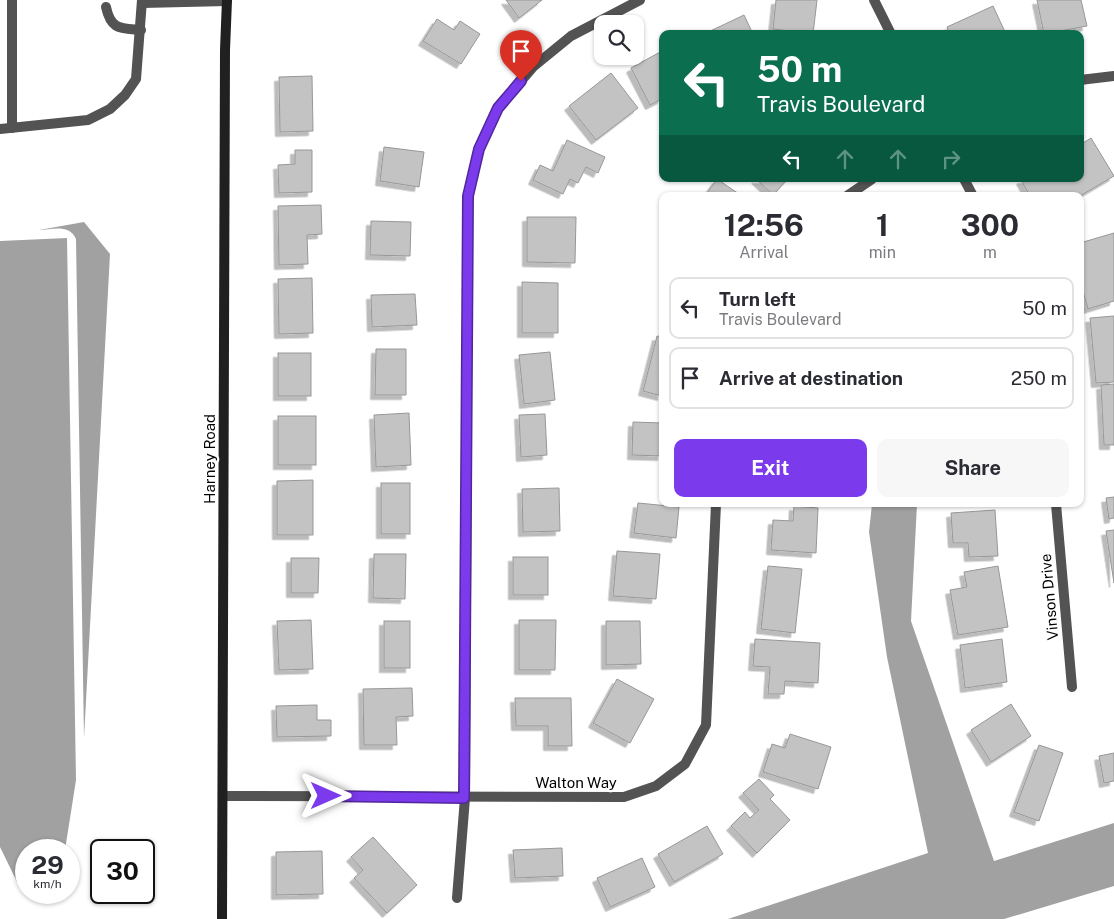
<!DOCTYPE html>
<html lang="en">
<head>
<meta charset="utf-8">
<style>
	body { margin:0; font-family:"Public Sans",sans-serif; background:#f7f7f7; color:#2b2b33; height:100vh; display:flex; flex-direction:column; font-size:19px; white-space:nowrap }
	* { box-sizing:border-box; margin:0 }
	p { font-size:16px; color:#7c7c81 }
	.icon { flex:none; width:28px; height:28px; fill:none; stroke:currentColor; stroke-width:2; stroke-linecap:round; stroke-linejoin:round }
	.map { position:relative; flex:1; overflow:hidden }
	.panel { position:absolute; left:659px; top:192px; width:425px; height:315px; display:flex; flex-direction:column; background:#fff; border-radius:10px; box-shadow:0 1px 4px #0004 }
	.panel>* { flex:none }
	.banner { position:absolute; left:659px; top:30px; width:425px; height:152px; border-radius:10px; box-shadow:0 1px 4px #0004; background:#0b6e4f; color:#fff; overflow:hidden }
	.controls { position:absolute; left:594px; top:15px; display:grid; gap:10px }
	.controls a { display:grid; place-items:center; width:50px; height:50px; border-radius:10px; background:#fff; box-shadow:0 1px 4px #0004; font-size:25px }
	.speed { position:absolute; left:15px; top:839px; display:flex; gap:10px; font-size:25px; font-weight:700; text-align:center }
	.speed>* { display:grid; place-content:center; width:65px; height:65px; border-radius:50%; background:#fff; box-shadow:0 1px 4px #0004; line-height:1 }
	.speed small { font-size:12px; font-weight:400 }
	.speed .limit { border:2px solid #111; border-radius:8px; background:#fff; color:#111 }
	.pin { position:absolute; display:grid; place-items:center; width:42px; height:42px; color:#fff; margin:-51px -21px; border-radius:50% 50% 50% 0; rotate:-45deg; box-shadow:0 0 5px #0007 }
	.pin .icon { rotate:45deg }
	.me { position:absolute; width:55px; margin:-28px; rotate:90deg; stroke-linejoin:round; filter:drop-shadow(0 0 4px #0008) }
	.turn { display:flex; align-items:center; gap:18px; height:105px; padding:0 15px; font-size:22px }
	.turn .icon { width:65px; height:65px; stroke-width:2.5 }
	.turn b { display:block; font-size:35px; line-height:42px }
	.lanes { display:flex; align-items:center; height:48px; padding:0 15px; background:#0003; justify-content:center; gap:25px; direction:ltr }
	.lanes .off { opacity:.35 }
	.eta { display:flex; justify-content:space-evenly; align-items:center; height:85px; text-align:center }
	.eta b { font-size:30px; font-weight:700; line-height:35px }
	.action { display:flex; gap:10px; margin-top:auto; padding:10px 15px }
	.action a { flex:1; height:58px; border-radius:10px; background:#7c3aed; color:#fff; font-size:20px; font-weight:700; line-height:58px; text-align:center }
	.action a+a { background:#f7f7f7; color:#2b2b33 }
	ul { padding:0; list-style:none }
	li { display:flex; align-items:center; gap:15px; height:62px; margin:0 10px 8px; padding:0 5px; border:2px solid #e1e1e2; border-radius:10px }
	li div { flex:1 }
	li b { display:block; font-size:19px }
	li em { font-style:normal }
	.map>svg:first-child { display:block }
	.water { fill:#a1a1a1 }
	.building { fill:#c3c3c3; stroke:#979797; filter:url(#shadow) }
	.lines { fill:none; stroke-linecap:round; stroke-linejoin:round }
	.lane { stroke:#535353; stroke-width:10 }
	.street { stroke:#535353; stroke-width:10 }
	.secondary { stroke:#202020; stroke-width:10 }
	.route-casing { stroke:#51269a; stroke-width:12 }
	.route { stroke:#7c3aed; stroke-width:9 }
	.labels { text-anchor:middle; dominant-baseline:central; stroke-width:4.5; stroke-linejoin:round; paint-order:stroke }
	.street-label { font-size:15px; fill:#000; stroke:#fff }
</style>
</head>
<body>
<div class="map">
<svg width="1114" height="919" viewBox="0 0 1114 919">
	<defs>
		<filter id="shadow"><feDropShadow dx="-4.5" dy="4.5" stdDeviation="0" flood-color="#0004"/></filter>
	</defs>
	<rect width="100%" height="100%" fill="#fff"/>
	<g class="water">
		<path d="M84,222l26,32 -26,484 -8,-499c-6,-15 -24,-10 -37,-9z"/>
		<polygon points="67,238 76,780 65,850 26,850 26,892 49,893 31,897 20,888 0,847 0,241"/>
		<polygon points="872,504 917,504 911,621 994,861 1114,823 1114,886 1004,919 728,919 928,853 887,657 869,532"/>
	</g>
	<g class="building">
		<polygon points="506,0 542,0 519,18"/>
		<polygon points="776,0 817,0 813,34 773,29"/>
		<polygon points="1037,0 1081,0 1087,26 1044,34"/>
		<polygon points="993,6 1006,34 950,34 947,27"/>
		<polygon points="744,15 753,34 704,34"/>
		<polygon points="437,19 454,30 460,21 480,34 461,64 423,41"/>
		<polygon points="662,51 662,99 650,105 631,68"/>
		<polygon points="611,73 638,108 596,140 569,106"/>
		<polygon points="312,76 313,131 280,132 279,77"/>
		<polygon points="1091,138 1114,176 1080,196 1030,196 1021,180 1023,179 1080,179 1080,145"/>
		<polygon points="567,140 605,157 598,173 586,167 578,183 570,179 563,194 533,180 540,165 553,171"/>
		<polygon points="384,147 424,152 419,187 380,181"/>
		<polygon points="295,150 312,150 312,192 279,193 278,165 295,164"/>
		<polygon points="717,179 742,196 705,196"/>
		<polygon points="756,179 788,179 773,195"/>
		<polygon points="321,205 322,234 307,235 308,264 279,265 278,206"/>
		<polygon points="527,217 576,217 575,263 527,262"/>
		<polygon points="371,221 411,222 410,256 370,255"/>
		<polygon points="1114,233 1114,301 1088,309 1080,281 1080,243"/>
		<polygon points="312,278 313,333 279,334 278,279"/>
		<polygon points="522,282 558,283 558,333 522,333"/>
		<polygon points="415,294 417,325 372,327 371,295"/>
		<polygon points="1114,316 1114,382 1096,383 1090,318"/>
		<polygon points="657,336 662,337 662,396 643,391"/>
		<polygon points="376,349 406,349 406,395 375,395"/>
		<polygon points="550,352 555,400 524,404 519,355"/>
		<rect x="278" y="353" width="33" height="43"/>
		<polygon points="1114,384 1114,445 1104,445 1101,385"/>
		<polygon points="409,413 411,465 376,467 374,415"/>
		<polygon points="545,414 547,455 521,457 519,415"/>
		<rect x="278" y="416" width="38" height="49"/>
		<polygon points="633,422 662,423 662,456 632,455"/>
		<polygon points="313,480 313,535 277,535 277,481"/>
		<rect x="381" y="483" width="29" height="51"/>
		<polygon points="559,488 560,531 523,532 522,489"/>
		<polygon points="1114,497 1114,518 1109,519 1106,498"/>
		<polygon points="638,503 679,507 676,538 634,533"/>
		<polygon points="794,506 818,508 816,553 771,550 773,520 793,521"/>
		<polygon points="995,510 998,556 969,557 968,543 953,543 951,513"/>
		<polygon points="1114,530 1114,583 1106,531"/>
		<polygon points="617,551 660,554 656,599 613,596"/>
		<polygon points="374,554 406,554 405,599 373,598"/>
		<rect x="513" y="557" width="35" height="38"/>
		<polygon points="291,558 319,558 318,593 291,593"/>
		<polygon points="768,566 802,569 795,633 761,629"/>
		<polygon points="998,566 1008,627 958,635 950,590 967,587 964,572"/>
		<polygon points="311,620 313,669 279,670 277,621"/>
		<polygon points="519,620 556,620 555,670 519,670"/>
		<rect x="384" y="621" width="26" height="47"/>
		<polygon points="606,621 640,621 641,664 606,665"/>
		<polygon points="755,639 820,643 818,683 785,681 784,694 768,694 770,667 753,666"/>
		<polygon points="1002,639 1007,682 965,688 960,645"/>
		<polygon points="617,679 654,699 630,743 593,723"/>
		<polygon points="412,688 413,716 396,717 397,745 364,745 363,689"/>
		<polygon points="515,698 571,698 572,746 548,746 548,726 516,726"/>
		<polygon points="1011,704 1031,736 991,762 971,730"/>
		<polygon points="317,705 317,720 331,720 331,736 277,737 276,706"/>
		<polygon points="790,734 831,747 818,789 763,772 772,744 785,748"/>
		<polygon points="1039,745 1063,753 1039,821 1014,812"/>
		<polygon points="1114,753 1114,781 1104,783 1099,756"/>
		<polygon points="759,779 774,795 770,799 790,820 757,853 731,826 745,812 750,818 759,810 743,793"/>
		<polygon points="707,826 723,854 674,882 658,854"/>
		<polygon points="373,837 417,885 387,913 354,878 363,870 351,857"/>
		<polygon points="562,848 563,876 515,878 513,850"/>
		<polygon points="322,851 323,894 276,895 276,852"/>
		<polygon points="642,858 655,887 610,907 597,878"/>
	</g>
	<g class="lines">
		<g class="lane">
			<polyline points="12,0 12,128"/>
			<polyline points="142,3 227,1"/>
			<path d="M106,7c5,23 14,21 35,23"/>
			<polyline points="0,129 88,120 110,109 125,95 136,79 142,0"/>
		</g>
		<g class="street">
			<polyline points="874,0 891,34"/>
			<polyline points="1080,80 1114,76"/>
			<polyline points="964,179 973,196"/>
			<polyline points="847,196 872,179"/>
			<polyline points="1056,504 1072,687"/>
			<polyline points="223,796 624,797 656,786 685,764 706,725 716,504"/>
			<polyline points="457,898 465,798 468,196 479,149 498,108 533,67 571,36 640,0"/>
		</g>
		<polyline class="secondary" points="222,919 225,50 227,0"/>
	</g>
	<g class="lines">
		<g class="route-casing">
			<polyline id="route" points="326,796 464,798 468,196 479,149 498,108 521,81"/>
		</g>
		<use href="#route" class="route"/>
	</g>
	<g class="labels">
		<g class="street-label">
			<text transform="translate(209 459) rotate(-90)">Harney Road</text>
			<text transform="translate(1049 597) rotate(-95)">Vinson Drive</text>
			<text x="576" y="782">Walton Way</text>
		</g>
	</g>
</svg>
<div class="controls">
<a><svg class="icon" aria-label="search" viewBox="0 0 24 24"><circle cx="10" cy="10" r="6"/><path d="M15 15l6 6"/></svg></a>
</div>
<div class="speed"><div>29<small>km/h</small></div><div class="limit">30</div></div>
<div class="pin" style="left:521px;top:81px;background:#d93025"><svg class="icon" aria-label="arrive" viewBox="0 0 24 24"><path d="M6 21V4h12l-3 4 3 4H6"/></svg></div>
<svg class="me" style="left:326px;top:796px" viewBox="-20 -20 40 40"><path d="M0-17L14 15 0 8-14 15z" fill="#7c3aed" stroke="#fff" stroke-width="4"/></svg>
<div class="banner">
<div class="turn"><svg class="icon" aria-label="left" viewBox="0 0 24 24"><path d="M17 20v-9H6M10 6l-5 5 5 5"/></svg><div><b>50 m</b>Travis Boulevard</div></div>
<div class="lanes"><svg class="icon" aria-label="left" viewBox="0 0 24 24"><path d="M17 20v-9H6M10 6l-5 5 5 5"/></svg><svg class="icon off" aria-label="ahead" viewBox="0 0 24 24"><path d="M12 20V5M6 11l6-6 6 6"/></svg><svg class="icon off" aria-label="ahead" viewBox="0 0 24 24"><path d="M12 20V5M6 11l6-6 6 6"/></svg><svg class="icon off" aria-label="right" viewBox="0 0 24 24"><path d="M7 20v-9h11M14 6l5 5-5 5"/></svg></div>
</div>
<section class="panel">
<div class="eta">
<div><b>12:56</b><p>Arrival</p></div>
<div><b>1</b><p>min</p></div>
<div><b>300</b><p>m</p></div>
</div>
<ul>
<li><svg class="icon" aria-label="left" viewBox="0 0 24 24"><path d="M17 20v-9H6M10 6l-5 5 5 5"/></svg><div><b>Turn left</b><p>Travis Boulevard</p></div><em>50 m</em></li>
<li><svg class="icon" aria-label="arrive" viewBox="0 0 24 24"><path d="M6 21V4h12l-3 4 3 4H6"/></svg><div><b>Arrive at destination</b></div><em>250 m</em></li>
</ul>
<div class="action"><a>Exit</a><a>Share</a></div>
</section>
</div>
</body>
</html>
